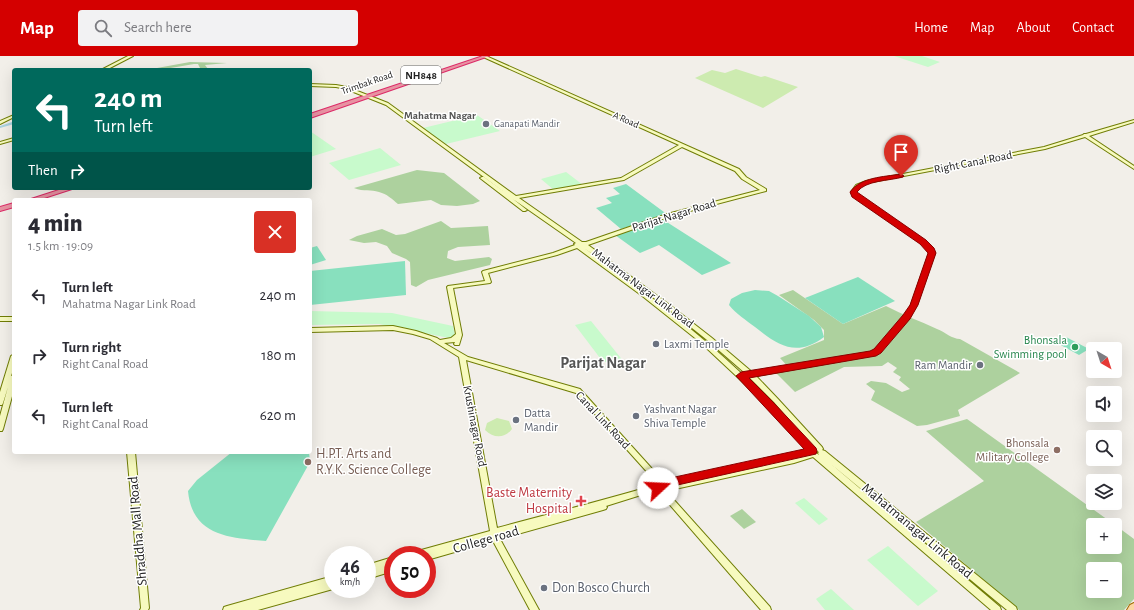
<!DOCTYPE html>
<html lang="en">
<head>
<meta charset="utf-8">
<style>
	body { margin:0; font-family:"Alegreya Sans",sans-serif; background:#f2f2f3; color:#2b2b33; height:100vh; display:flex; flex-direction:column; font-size:15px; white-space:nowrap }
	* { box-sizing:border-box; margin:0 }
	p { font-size:13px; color:#7c7c81 }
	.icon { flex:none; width:22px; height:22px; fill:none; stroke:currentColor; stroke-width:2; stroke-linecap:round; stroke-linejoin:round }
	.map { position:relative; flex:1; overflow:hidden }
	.panel { position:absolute; left:12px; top:142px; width:300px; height:256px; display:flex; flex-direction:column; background:#fff; border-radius:4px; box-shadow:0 4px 16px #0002 }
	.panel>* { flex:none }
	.banner { position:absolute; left:12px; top:12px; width:300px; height:122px; border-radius:4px; box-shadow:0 4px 16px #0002; background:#00695c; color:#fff; overflow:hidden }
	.needle { width:26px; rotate:141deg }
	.buttons { position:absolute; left:1086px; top:286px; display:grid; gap:8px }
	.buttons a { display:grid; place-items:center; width:36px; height:36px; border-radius:4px; background:#fff; box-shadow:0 4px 16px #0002; font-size:20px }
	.speed { position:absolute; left:324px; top:490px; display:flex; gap:8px; font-size:20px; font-weight:700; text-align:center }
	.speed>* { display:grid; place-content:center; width:52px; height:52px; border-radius:50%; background:#fff; box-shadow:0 4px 16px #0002; line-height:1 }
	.speed small { font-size:10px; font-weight:400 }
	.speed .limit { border:6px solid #d22; background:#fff; color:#111 }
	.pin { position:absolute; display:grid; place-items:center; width:34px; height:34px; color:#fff; margin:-41px -17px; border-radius:50% 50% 50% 0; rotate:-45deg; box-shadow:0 0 4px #0007 }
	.pin .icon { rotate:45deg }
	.me { position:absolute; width:44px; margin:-22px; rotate:70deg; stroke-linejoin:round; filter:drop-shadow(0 0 3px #0008) }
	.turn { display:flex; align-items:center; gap:14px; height:84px; padding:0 16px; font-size:18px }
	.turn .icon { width:52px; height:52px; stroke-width:2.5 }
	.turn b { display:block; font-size:28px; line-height:34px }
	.then { display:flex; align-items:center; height:38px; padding:0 16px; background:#0003; gap:8px; font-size:15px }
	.round { display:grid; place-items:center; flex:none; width:42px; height:42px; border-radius:4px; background:#f2f2f3 }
	.summary { display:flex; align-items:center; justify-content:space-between; height:68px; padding:0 16px }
	h1 { font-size:24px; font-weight:800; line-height:30px }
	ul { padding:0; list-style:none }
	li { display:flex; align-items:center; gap:12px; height:60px; padding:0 16px }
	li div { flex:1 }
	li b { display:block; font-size:15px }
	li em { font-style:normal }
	header { display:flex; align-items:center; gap:24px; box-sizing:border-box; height:56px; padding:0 20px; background:#d40000; color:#fff }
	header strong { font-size:19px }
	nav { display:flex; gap:22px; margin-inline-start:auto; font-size:14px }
	.search { width:280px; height:36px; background:#f2f2f3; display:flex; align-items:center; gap:10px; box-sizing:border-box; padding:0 14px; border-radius:4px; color:#7c7c81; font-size:15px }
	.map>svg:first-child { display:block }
	.grass { fill:#cdebb0 }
	.forest { fill:#add19e; fill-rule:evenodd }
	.park { fill:#c8facc }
	.pitch { fill:#88e0be }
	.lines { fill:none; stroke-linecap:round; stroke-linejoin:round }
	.river { fill:#aad3df; fill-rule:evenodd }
	.secondary-casing { stroke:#707d05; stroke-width:2 }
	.primary-casing { stroke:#a06b00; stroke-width:2 }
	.highway-casing { stroke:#dc2a67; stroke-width:2 }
	.secondary { fill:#f7fabf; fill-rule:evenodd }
	.primary { fill:#fcd6a4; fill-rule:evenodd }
	.highway { fill:#e892a2; fill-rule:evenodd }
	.route { fill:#d40000; stroke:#8a0000 }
	.worship-dot { fill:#6b7280; stroke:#fff; stroke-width:1.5 }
	.leisure-dot { fill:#2e9e5b; stroke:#fff; stroke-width:1.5 }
	.education-dot { fill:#8d6e63; stroke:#fff; stroke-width:1.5 }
	.health-dot { fill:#e0444e; stroke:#fff; stroke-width:1.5 }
	.labels { text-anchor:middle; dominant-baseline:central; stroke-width:3; stroke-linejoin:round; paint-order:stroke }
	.far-street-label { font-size:10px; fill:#222; stroke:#fff }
	.far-worship-label { font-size:10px; fill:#5b616d; stroke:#fff; text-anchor:start }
	.shield { fill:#fff; stroke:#646464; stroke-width:1 }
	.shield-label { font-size:11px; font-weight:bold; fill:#222 }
	.far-neighbourhood-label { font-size:11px; font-weight:bold; fill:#555; stroke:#fff }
	.street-label { font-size:12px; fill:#222; stroke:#fff }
	.leisure-label { font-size:12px; fill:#27864d; stroke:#fff; text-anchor:end }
	.worship-label { font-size:12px; fill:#5b616d; stroke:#fff; text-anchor:start }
	.education-label { font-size:12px; fill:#785e54; stroke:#fff; text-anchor:end }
	.near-education-label { font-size:14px; fill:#785e54; stroke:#fff; text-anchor:start }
	.near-health-label { font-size:14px; fill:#be3a42; stroke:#fff; text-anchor:end }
	.near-street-label { font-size:14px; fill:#222; stroke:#fff }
	.near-worship-label { font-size:14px; fill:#5b616d; stroke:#fff; text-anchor:start }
	.district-label { font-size:16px; font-weight:bold; fill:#555; stroke:#fff }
</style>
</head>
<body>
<header>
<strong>Map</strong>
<div class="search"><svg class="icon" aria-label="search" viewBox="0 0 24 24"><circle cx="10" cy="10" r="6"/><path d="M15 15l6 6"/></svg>Search here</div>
<nav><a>Home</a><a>Map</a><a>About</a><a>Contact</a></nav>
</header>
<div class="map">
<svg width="1134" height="554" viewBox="0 0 1134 554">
	<rect width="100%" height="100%" fill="#f2efe9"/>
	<g class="grass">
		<polygon points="736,13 761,21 765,20 798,31 763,52 695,22 712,14 725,17"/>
		<path d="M497,362l12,3 3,8c-7,9 -18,10 -27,1l2,-7z"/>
	</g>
	<g class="forest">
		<polygon points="190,6 227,7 205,9 208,13 201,14 198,8 194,8 159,14 146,14"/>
		<path d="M417,114l27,3 36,28 -7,3 -16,2 -16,-1 -10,-5 -33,4c-6,-5 -11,-10 -19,-12 -8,-3 -15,0 -25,-4z"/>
		<polygon points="441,165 451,172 488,170 490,189 458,191 448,195 447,202 455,205 489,201 492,203 490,209 428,224 416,231 411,229 410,206 406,203 392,197 387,190 376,186 364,187 349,184 357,180 382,173 396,179 405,178"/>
		<path d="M793,234l50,34 43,-18c17,9 34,15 51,23 8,3 15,10 23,10l60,34 -62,37 2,6 -33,9 -10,1 -46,-26 4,-9 -9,-7 5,-3 15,2 16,9 8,-3 -11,-9 2,-3 -8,-5 4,-4 -9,-6 -6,4 -38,1 -49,25 -20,-20 15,-3 -10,-11 44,-18v-10l-10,-10 -35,-25z"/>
		<path d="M967,363l148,106h-22v22h22v-22l19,14v60l-10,11h-105l-103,-88 68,-41 -58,-50zM1093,513h22v22h-22z"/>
		<polygon points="742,453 756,466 744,473 730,460"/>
	</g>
	<g class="park">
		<polygon points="894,0 922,0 940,6 928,11"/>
		<polygon points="477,59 500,75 446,88 423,72"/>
		<polygon points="310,75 336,93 310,101"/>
		<polygon points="380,92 401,109 349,124 329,107"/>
		<polygon points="566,116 583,129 554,134 541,123"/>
		<polygon points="310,255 392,257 453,270 455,279 450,282 444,281 379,268 310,269"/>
		<polygon points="591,265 624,306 603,306 575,269"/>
		<polygon points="804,442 828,463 819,469 795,447"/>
		<polygon points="888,490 938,535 918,550 867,504"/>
		<polygon points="831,533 854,554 825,554 816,543"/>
	</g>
	<g class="pitch">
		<polygon points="626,128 668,159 621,173 596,152 612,147 606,142 620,138 613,132"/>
		<polygon points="662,163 731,207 702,219 659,189 640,197 615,179"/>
		<polygon points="317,190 326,204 310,209 310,192"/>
		<polygon points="405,205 406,239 310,249 310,215"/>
		<polygon points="858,221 895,245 843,268 805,242"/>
		<path d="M755,234l14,1 9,5 31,20 12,11 3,10c-28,21 -46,8 -69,-10 -9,-7 -19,-13 -26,-22l2,-6 11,-6z"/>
		<polygon points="1066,281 1089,293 1079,299 1057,287"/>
		<path d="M232,396h77l1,10 -44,79c-36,-3 -74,-5 -78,-50l9,-11z"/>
	</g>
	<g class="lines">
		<polygon class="river" points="12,66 14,66 14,68 0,72 0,70"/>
		<g class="secondary-casing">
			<g id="secondary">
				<polygon points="128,0 133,0 106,14 101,14"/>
				<path d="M481,0h5l253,113 7,8 20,12v2l-95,25 -83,29 83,61 41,32 40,34 119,-20 4,-2 30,-34 6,-11 18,-52 -2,-5 -6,-5 -68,-47 -2,-4 5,-7 10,-4 178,-34 39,-12 1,-1h2l48,-14v2l-45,14 45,30v3l-49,-32 -40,12 -178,34 -7,4 -5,5 2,2 68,47 6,5 4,7 -18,52 -8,13 -30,34 -4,3 -119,21 22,23 44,48 1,2 -1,1 3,1 191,156 1,3h-10l-176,-146 169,143 1,3h-10l-178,-153 -19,6 -128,28 104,116 1,3h-10l-104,-120 -51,16 1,1 -1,2 -3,1 -103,29 39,71h-9l-37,-69 -66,19v-5h-17l1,-2 3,-1 76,-21 -31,-174 -29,-18 -17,-5 -20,-4 -83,2v-4l83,-2 23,5 21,7 3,2 11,-2 5,-4 -9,-47 1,-1 37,-5 -3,-9 1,-1 70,-18 22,-8 -1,-1 2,-1 -63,-44 14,11 -2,1h-2l-43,-33 2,-1h2l27,20 -125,-92 -40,-16 -10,-2 -26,-1v-2l26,1 11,2 41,16 128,93 105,-18 58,-33zM682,91l53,24 7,8 18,11 -93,24 -81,28h-4l-63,-44 105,-18zM577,192l64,47 59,47 47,44 60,64 -28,7 -1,2 1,1 -31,7 -1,-2 -3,-1 -80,18 -84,-93 -112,-32 -24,-14 11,-1 -1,2 1,1h4l3,-10 -9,-47 37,-5 1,-1 -3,-9 69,-18zM584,192l42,29 41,31 40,32 38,33 -3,1c-49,-46 -103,-87 -158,-126zM466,304l110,33 81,90 -5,3c-51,15 -103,28 -155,42zM746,321h3l25,25 36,42zM815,394l4,2 -1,1 1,2 -4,-3z"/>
				<polygon points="14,59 14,61 0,68 0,65"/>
				<polygon points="14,82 14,84 0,88 0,86"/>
				<rect x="0" y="261" width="14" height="4"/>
				<polygon points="14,298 14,311 11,320 14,319 14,333 3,373 2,375 0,375 0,360 8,331 3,347 2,349 0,349 0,336 11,300"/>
				<polygon points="127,396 135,396 149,552 148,554 140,554 141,552"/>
				<polygon points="393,501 393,515 367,523 367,509"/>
				<polygon points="333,520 333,533 258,554 223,554 224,551 227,550"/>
			</g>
		</g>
		<g class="primary-casing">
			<polygon id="primary" points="1134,547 1134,554 1127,554 1130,549"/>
		</g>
		<g class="highway-casing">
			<g id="highway">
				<polygon points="483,0 489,0 310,62 310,58"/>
				<polygon points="65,132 75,132 38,144 28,144"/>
				<polygon points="14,147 14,151 0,155 0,151"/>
			</g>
		</g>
		<use href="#secondary" class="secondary"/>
		<use href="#primary" class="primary"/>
		<use href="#highway" class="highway"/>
	</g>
	<path class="route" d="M901,118l3,2 -1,1c-14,4 -37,3 -46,15l69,48 8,8 2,5 -18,52 -8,14 -29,34 -5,3 -127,22 24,24 43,46 1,3 -1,3 -152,34 -6,4 -5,-1 -1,-3 5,-7 4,-1 143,-31 -68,-73 5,-4 129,-21 4,-2 29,-34 7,-10 18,-52 -8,-9 -68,-47 -2,-5c11,-15 33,-15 51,-18z"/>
	<g class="worship-dot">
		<circle cx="486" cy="68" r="4"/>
		<circle cx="656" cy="288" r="4"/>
		<circle cx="980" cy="309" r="4"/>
		<circle cx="636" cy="360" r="4"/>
		<circle cx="516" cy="364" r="4"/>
		<circle cx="544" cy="532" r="4"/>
	</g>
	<circle class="leisure-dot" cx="1075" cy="291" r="4"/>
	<g class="education-dot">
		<circle cx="1057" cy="394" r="4"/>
		<circle cx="308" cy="406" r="4"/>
	</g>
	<path class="health-dot" d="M579 439h4v4h4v4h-4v4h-4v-4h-4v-4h4z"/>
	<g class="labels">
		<g class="far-street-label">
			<text transform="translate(367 27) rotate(-19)">Trimbak Road</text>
			<text transform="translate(626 64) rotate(24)">A Road</text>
		</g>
		<g class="far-worship-label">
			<text x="494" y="68">Ganapati Mandir</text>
		</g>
		<rect class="shield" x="401" y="10" width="40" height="18" rx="3"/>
		<g class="shield-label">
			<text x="421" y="19">NH848</text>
		</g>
		<g class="far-neighbourhood-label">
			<text x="440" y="59">Mahatma Nagar</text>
		</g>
		<g class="street-label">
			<text transform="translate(973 106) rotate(-11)">Right Canal Road</text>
			<text transform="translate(674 159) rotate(-17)">Parijat Nagar Road</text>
			<text transform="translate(643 232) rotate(37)">Mahatma Nagar Link Road</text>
			<text transform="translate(603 364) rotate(47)">Canal Link Road</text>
			<text transform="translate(475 370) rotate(79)">Krushinagar Road</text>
		</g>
		<g class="leisure-label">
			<text x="1067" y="284">Bhonsala<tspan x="1067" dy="14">Swimming pool</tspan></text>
		</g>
		<g class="worship-label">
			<text x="664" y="288">Laxmi Temple</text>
			<text x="972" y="309" text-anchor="end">Ram Mandir</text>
			<text x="644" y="353">Yashvant Nagar<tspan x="644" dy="14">Shiva Temple</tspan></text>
			<text x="524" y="357">Datta<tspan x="524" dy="14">Mandir</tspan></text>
		</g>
		<g class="education-label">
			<text x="1049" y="387">Bhonsala<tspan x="1049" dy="14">Military College</tspan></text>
		</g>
		<g class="near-education-label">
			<text x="316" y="398">H.P.T. Arts and<tspan x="316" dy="16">R.Y.K. Science College</tspan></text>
		</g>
		<g class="near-health-label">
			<text x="572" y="437">Baste Maternity<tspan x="572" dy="16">Hospital</tspan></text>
		</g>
		<g class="near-street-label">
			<text transform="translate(138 475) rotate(-95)">Shraddha Mall Road</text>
			<text transform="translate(917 475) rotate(40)">Mahatmanagar Link Road</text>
			<text transform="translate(486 484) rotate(-16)">College road</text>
		</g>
		<g class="near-worship-label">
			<text x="552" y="532">Don Bosco Church</text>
		</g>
		<g class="district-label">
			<text x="603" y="307">Parijat Nagar</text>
		</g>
	</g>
</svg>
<div class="buttons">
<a><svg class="needle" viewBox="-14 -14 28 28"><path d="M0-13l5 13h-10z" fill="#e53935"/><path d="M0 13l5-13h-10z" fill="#7c7c81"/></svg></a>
<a><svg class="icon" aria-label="sound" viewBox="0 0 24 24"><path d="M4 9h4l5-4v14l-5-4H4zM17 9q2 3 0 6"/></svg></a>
<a><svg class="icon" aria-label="search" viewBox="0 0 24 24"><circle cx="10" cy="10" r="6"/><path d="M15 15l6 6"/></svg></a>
<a><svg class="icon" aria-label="layers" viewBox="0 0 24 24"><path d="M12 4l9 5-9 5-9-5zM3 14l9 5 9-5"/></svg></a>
<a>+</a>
<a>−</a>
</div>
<div class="speed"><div>46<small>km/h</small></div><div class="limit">50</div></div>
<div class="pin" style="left:901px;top:120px;background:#d93025"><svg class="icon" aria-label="arrive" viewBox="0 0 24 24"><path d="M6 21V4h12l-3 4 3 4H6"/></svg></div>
<svg class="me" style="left:658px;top:432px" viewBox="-20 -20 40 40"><circle r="19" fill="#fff"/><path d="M0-13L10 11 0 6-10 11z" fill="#d40000"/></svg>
<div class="banner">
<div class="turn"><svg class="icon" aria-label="left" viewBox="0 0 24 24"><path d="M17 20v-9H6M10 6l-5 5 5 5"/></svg><div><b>240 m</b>Turn left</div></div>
<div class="then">Then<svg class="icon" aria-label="right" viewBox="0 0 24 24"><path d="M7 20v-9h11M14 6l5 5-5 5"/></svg></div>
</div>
<section class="panel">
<div class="summary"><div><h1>4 min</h1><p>1.5 km · 19:09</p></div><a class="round" style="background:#d93025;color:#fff"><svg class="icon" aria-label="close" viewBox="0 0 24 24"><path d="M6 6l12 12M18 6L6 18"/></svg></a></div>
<ul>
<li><svg class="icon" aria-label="left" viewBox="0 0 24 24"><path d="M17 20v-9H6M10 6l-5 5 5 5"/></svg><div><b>Turn left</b><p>Mahatma Nagar Link Road</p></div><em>240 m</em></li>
<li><svg class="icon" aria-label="right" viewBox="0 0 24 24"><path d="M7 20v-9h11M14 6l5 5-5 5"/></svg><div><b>Turn right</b><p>Right Canal Road</p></div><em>180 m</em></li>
<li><svg class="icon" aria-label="left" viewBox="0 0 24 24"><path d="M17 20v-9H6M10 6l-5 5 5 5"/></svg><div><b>Turn left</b><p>Right Canal Road</p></div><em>620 m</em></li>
</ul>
</section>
</div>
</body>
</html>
